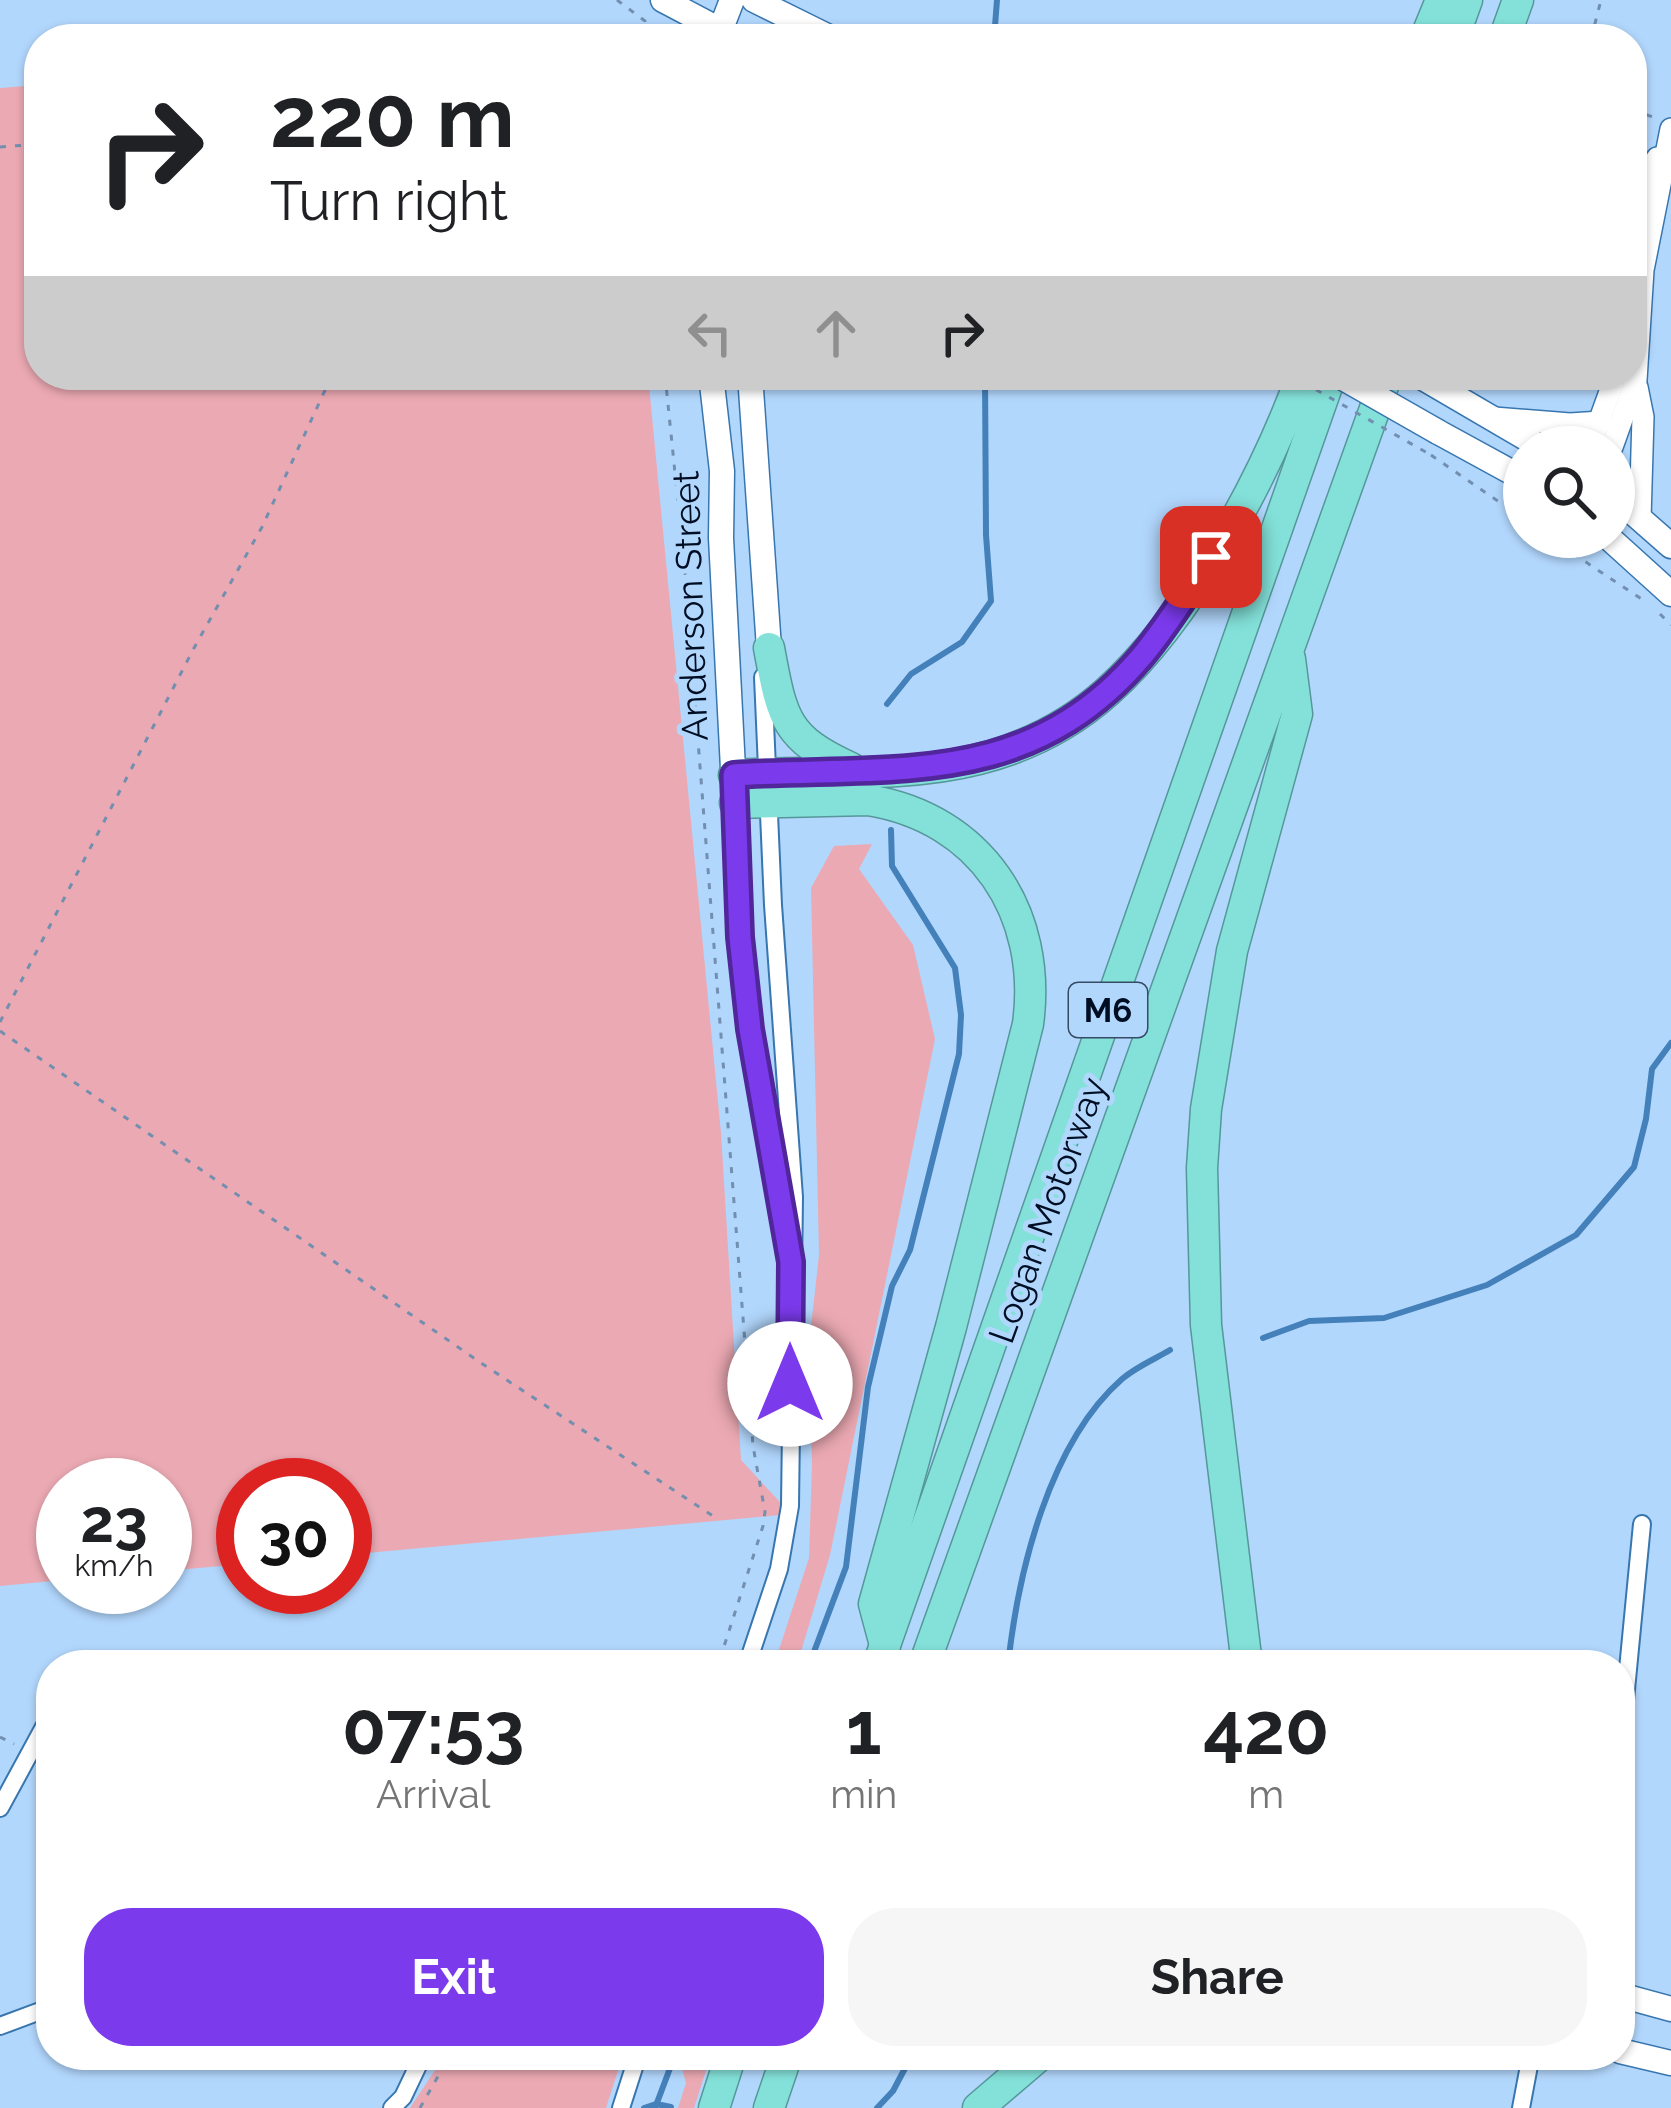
<!DOCTYPE html>
<html lang="en">
<head>
<meta charset="utf-8">
<style>
	body { margin:0; font-family:Raleway,sans-serif; background:#f6f6f6; color:#202124; height:100vh; display:flex; flex-direction:column; font-size:45px; white-space:nowrap }
	* { box-sizing:border-box; margin:0 }
	p { font-size:39px; color:#757577 }
	.icon { flex:none; width:66px; height:66px; fill:none; stroke:currentColor; stroke-width:2; stroke-linecap:round; stroke-linejoin:round }
	.map { position:relative; flex:1; overflow:hidden }
	.sheet { position:absolute; left:36px; top:1650px; width:1599px; height:420px; display:flex; flex-direction:column; background:#fff; border-radius:48px; box-shadow:0 3px 9px #0004 }
	.sheet>* { flex:none }
	.top-card { position:absolute; left:24px; top:24px; width:1623px; height:366px; border-radius:48px; box-shadow:0 3px 9px #0004; background:#fff; color:#202124; overflow:hidden }
	.tools { position:absolute; left:1503px; top:426px; display:grid; gap:24px }
	.tools a { display:grid; place-items:center; width:132px; height:132px; border-radius:50%; background:#fff; box-shadow:0 3px 9px #0004; font-size:60px }
	.speed { position:absolute; left:36px; top:1458px; display:flex; gap:24px; font-size:60px; font-weight:700; text-align:center }
	.speed>* { display:grid; place-content:center; width:156px; height:156px; border-radius:50%; background:#fff; box-shadow:0 3px 9px #0004; line-height:1 }
	.speed small { font-size:30px; font-weight:400 }
	.speed .limit { border:18px solid #d22; background:#fff; color:#111 }
	.pin { position:absolute; display:grid; place-items:center; width:102px; height:102px; color:#fff; margin:-51px; border-radius:24px; box-shadow:0 6px 18px #0006 }
	.me { position:absolute; width:132px; margin:-66px; rotate:0deg; stroke-linejoin:round; filter:drop-shadow(0 0 9px #0008) }
	.turn { display:flex; align-items:center; gap:42px; height:252px; padding:0 48px; font-size:54px }
	.turn .icon { width:156px; height:156px; stroke-width:2.5 }
	.turn b { display:block; font-size:84px; line-height:102px }
	.lanes { display:flex; align-items:center; height:114px; padding:0 48px; background:#0003; justify-content:center; gap:60px; direction:ltr }
	.lanes .off { opacity:.35 }
	.eta { display:flex; justify-content:space-evenly; align-items:center; height:204px; text-align:center }
	.eta b { font-size:72px; font-weight:700; line-height:84px }
	.primary-button { display:flex; gap:24px; margin-top:auto; padding:24px 48px }
	.primary-button a { flex:1; height:138px; border-radius:48px; background:#7c3aed; color:#fff; font-size:48px; font-weight:700; line-height:138px; text-align:center }
	.primary-button a+a { background:#f6f6f6; color:#202124 }
	.map>svg:first-child { display:block }
	.green { fill:#eba9b3 }
	.lines { fill:none; stroke-linecap:round; stroke-linejoin:round }
	.stream { stroke:#4481ba; stroke-width:6 }
	.minor-casing { stroke:#3876af; stroke-width:20 }
	.tertiary-casing { stroke:#3876af; stroke-width:24 }
	.secondary-casing { stroke:#3876af; stroke-width:27 }
	.motorway-casing { stroke:#55979a; stroke-width:33 }
	.path { stroke:#728faf; stroke-width:3; stroke-dasharray:6 9; stroke-linecap:butt }
	.minor { stroke:#fff; stroke-width:16 }
	.tertiary { stroke:#fff; stroke-width:21 }
	.secondary { stroke:#fff; stroke-width:24 }
	.motorway { stroke:#83e1d9; stroke-width:30 }
	.secondary-bridge-casing { stroke:#3876af; stroke-width:27; stroke-linecap:butt }
	.path-bridge { stroke:#728faf; stroke-width:3; stroke-dasharray:6 9; stroke-linecap:butt }
	.secondary-bridge { stroke:#fff; stroke-width:24 }
	.route-casing { stroke:#51269a; stroke-width:30 }
	.route { stroke:#7c3aed; stroke-width:21 }
	.labels { text-anchor:middle; dominant-baseline:central; stroke-width:10; stroke-linejoin:round; paint-order:stroke }
	.shield { fill:#b2d7fd; stroke:#354a65; stroke-width:3 }
	.shield-label { font-size:33px; font-weight:bold; fill:#000e24 }
	.street-label { font-size:36px; fill:#000e24; stroke:#b2d7fd }
</style>
</head>
<body>
<div class="map">
<svg width="1671" height="2108" viewBox="0 0 1671 2108">
	<rect width="100%" height="100%" fill="#b2d7fd"/>
	<g class="green">
		<polygon points="39,85 39,375 648,375 721,1133 741,1460 791,1514 345,1555 345,1485 243,1485 243,1564 165,1571 165,1485 63,1485 63,1580 0,1586 0,88"/>
		<polygon points="872,844 859,869 913,945 935,1039 830,1555 797,1665 774,1665 809,1558 812,1463 809,1345 819,1255 811,888 834,846"/>
		<polygon points="445,2055 623,2055 606,2108 410,2108"/>
		<polygon points="684,2055 711,2055 694,2108 678,2108 686,2083 681,2065"/>
	</g>
	<g class="lines">
		<g class="stream">
			<polyline points="994,39 997,0"/>
			<polyline points="887,704 911,674 962,642 991,601 986,535 985,375"/>
			<polyline points="1263,1338 1309,1321 1384,1318 1487,1285 1576,1235 1634,1167 1646,1119 1652,1069 1671,1043"/>
			<polyline points="809,1665 846,1567 868,1387 892,1286 910,1250 959,1054 961,1015 955,968 892,866 891,830"/>
			<path d="M1008,1665c10,-93 41,-222 114,-286 14,-12 33,-20 48,-29"/>
			<polyline points="644,2108 656,2104 671,2107"/>
			<polyline points="655,2108 675,2055"/>
			<polyline points="877,2108 893,2091 912,2055"/>
		</g>
		<g class="minor-casing">
			<g id="minor">
				<path d="M735,803c5,146 19,291 51,434"/>
				<polyline points="747,1665 779,1569 790,1506 794,1197 773,905 763,677"/>
				<polyline points="1620,1752 1642,1524"/>
				<polyline points="0,1808 45,1725 51,1722"/>
				<polyline points="0,2026 51,2007"/>
				<polyline points="392,2108 403,2097 423,2055"/>
				<polyline points="621,2108 638,2055"/>
				<polyline points="1521,2108 1531,2055"/>
			</g>
		</g>
		<g class="tertiary-casing">
			<g id="tertiary">
				<polyline points="1632,231 1636,208 1657,158"/>
				<polyline points="1637,387 1643,417 1640,519"/>
				<polyline points="1494,418 1570,424 1601,422"/>
				<polyline points="1590,447 1616,375"/>
				<polyline points="1612,447 1636,380 1643,270 1671,129"/>
			</g>
		</g>
		<g class="secondary-casing">
			<g id="secondary">
				<polyline points="663,0 737,39"/>
				<polyline points="754,0 833,39"/>
				<polyline points="717,39 732,0"/>
				<polyline points="711,375 722,471 721,538 734,788"/>
				<polyline points="750,375 769,648"/>
				<polyline points="1418,375 1541,447"/>
				<polyline points="1438,432 1524,479"/>
				<polyline points="1614,496 1671,546"/>
				<polyline points="1608,537 1671,594"/>
				<polyline points="1620,1995 1671,2009"/>
				<polyline points="1620,2051 1671,2063"/>
			</g>
		</g>
		<g class="motorway-casing">
			<g id="motorway">
				<polyline points="1425,39 1441,0"/>
				<polyline points="1453,39 1467,0"/>
				<polyline points="1504,39 1518,0"/>
				<path d="M769,648c13,69 15,90 82,120"/>
				<path d="M734,775c80,-5 167,4 245,-16 47,-12 92,-35 128,-67 82,-73 158,-215 195,-317"/>
				<path d="M735,803l133,-3c113,18 175,113 160,224l-77,303 -77,277 11,41"/>
				<polyline points="878,1665 1331,375"/>
				<polyline points="924,1665 1387,375"/>
				<polyline points="1247,1665 1206,1325 1202,1168 1206,1109 1232,951 1297,714 1290,659"/>
				<polyline points="714,2108 731,2055"/>
				<polyline points="769,2108 787,2055"/>
				<polyline points="978,2108 1040,2055"/>
			</g>
		</g>
		<g class="path">
			<polyline points="617,0 645,21 644,34 654,39"/>
			<polyline points="1591,39 1601,0"/>
			<polyline points="1632,110 1653,117"/>
			<polyline points="0,147 39,144"/>
			<polyline points="665,375 684,561 753,1446 765,1512 763,1526 718,1665"/>
			<polyline points="1431,455 1524,519"/>
			<polyline points="1548,537 1643,600"/>
			<polyline points="1573,555 1581,543"/>
			<polyline points="1660,614 1671,625"/>
			<polyline points="0,1022 194,648 262,527 332,375"/>
			<polyline points="0,1031 484,1365 713,1516"/>
			<polyline points="0,1737 14,1744"/>
			<polyline points="1488,2055 1492,2059"/>
			<polyline points="420,2108 450,2055"/>
		</g>
		<use href="#minor" class="minor"/>
		<use href="#tertiary" class="tertiary"/>
		<use href="#secondary" class="secondary"/>
		<use href="#motorway" class="motorway"/>
		<g class="secondary-bridge-casing">
			<polyline id="secondary-bridge" points="1338,375 1438,432"/>
		</g>
		<polyline class="path-bridge" points="1290,375 1431,455"/>
		<use href="#secondary-bridge" class="secondary-bridge"/>
	</g>
	<g class="lines">
		<g class="route-casing">
			<path id="route" d="M790,1384l1,-122 -41,-233 -10,-92 -6,-162c158,-10 293,16 408,-119 26,-31 47,-66 69,-99"/>
		</g>
		<use href="#route" class="route"/>
	</g>
	<g class="labels">
		<rect class="shield" x="1069" y="983" width="78" height="54" rx="9"/>
		<g class="shield-label">
			<text x="1108" y="1010">M6</text>
		</g>
		<g class="street-label">
			<text transform="translate(690 606) rotate(-92)">Anderson Street</text>
			<text transform="translate(1047 1210) rotate(-70)">Logan Motorway</text>
		</g>
	</g>
</svg>
<div class="tools">
<a><svg class="icon" aria-label="search" viewBox="0 0 24 24"><circle cx="10" cy="10" r="6"/><path d="M15 15l6 6"/></svg></a>
</div>
<div class="speed"><div>23<small>km/h</small></div><div class="limit">30</div></div>
<div class="pin" style="left:1211px;top:557px;background:#d93025"><svg class="icon" aria-label="arrive" viewBox="0 0 24 24"><path d="M6 21V4h12l-3 4 3 4H6"/></svg></div>
<svg class="me" style="left:790px;top:1384px" viewBox="-20 -20 40 40"><circle r="19" fill="#fff"/><path d="M0-13L10 11 0 6-10 11z" fill="#7c3aed"/></svg>
<div class="top-card">
<div class="turn"><svg class="icon" aria-label="right" viewBox="0 0 24 24"><path d="M7 20v-9h11M14 6l5 5-5 5"/></svg><div><b>220 m</b>Turn right</div></div>
<div class="lanes"><svg class="icon off" aria-label="left" viewBox="0 0 24 24"><path d="M17 20v-9H6M10 6l-5 5 5 5"/></svg><svg class="icon off" aria-label="ahead" viewBox="0 0 24 24"><path d="M12 20V5M6 11l6-6 6 6"/></svg><svg class="icon" aria-label="right" viewBox="0 0 24 24"><path d="M7 20v-9h11M14 6l5 5-5 5"/></svg></div>
</div>
<section class="sheet">
<div class="eta">
<div><b>07:53</b><p>Arrival</p></div>
<div><b>1</b><p>min</p></div>
<div><b>420</b><p>m</p></div>
</div>
<div class="primary-button"><a>Exit</a><a>Share</a></div>
</section>
</div>
</body>
</html>
